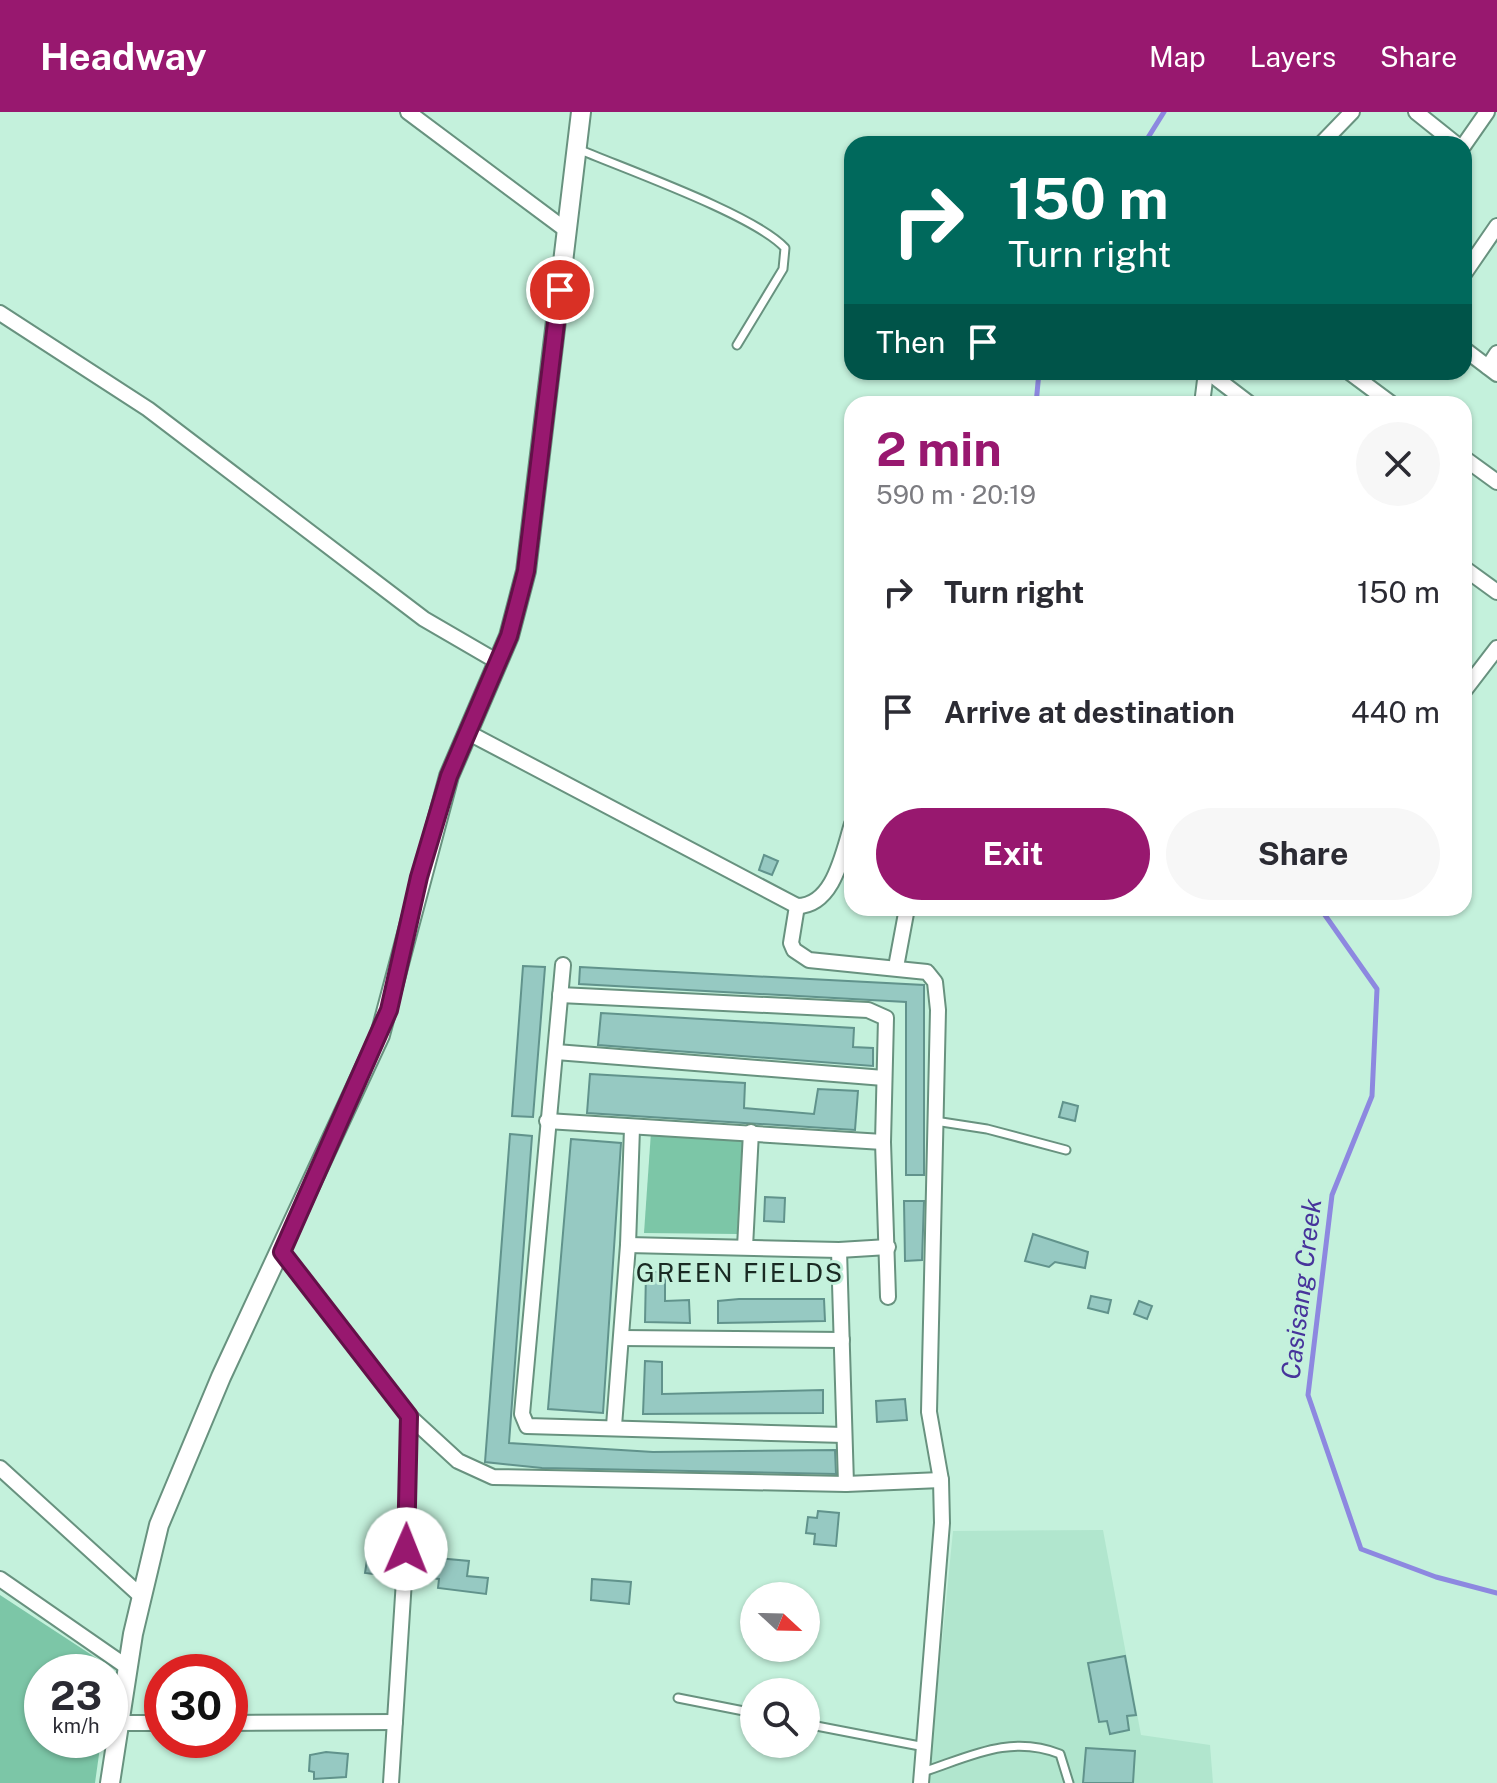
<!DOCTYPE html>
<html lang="en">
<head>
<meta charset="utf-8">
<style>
	body { margin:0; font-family:"Public Sans",sans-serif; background:#f7f7f7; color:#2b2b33; height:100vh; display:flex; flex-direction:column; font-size:30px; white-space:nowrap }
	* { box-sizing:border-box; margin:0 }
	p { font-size:26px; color:#7c7c81 }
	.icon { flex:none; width:44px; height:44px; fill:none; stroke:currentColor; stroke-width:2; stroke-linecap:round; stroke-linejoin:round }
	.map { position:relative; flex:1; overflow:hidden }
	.side { position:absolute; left:844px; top:284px; width:628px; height:520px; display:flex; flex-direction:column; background:#fff; border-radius:24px; box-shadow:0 2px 6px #0004 }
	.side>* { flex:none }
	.guide { position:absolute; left:844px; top:24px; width:628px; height:244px; border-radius:24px; box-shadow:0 2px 6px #0004; background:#00695c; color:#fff; overflow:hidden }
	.needle { width:52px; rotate:112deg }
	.controls { position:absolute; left:740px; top:1470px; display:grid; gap:16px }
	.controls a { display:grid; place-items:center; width:80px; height:80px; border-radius:50%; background:#fff; box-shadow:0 2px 6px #0004; font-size:40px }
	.speed { position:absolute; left:24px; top:1542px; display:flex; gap:16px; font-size:40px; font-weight:700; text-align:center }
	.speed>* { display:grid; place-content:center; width:104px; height:104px; border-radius:50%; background:#fff; box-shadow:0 2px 6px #0004; line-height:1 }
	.speed small { font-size:20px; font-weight:400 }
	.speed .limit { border:12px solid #d22; background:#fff; color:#111 }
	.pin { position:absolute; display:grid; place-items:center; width:68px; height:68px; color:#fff; margin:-34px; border:4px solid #fff; border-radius:50%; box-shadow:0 2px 8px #0007 }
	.me { position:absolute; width:88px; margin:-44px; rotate:1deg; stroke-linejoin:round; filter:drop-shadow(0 0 6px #0008) }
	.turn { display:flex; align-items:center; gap:28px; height:168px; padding:0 32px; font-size:36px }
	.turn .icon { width:104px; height:104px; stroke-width:2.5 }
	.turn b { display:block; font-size:56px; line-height:68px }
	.then { display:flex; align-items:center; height:76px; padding:0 32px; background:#0003; gap:16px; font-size:30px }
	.round { display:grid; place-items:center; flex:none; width:84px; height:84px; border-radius:42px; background:#f7f7f7 }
	.summary { display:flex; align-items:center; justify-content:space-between; height:136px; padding:0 32px }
	h1 { font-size:48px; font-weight:700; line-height:60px; color:#98186f }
	.cta { display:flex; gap:16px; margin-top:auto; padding:16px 32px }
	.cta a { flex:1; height:92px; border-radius:48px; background:#98186f; color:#fff; font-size:32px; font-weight:700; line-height:92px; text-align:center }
	.cta a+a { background:#f7f7f7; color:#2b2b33 }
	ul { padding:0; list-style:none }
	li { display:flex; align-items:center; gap:24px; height:120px; padding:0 32px }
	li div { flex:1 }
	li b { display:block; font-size:30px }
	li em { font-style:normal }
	header { display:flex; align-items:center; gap:48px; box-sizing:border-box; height:112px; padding:0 40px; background:#98186f; color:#fff }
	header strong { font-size:38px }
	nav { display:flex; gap:44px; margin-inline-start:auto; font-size:28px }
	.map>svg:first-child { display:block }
	.built { fill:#b1e6ce }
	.green { fill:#7cc6a7 }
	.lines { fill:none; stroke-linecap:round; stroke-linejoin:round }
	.stream { stroke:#8d88e0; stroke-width:5 }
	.building { fill:#96c9c2; stroke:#61938c; stroke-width:2 }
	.service-casing { stroke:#68927f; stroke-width:11 }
	.minor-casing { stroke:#68927f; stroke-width:18 }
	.tertiary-casing { stroke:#68927f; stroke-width:22 }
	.service { stroke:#fff; stroke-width:7 }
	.minor { stroke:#fff; stroke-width:14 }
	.tertiary { stroke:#fff; stroke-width:18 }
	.route-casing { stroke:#631048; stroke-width:20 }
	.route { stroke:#98186f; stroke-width:14 }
	.labels { text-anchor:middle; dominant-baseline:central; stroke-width:6; stroke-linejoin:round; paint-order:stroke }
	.neighbourhood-label { font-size:26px; letter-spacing:2px; fill:#192a23; stroke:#c4f1dc }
	.water-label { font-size:26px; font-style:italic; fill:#47349b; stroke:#c4f1dc }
</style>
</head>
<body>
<header>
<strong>Headway</strong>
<nav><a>Map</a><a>Layers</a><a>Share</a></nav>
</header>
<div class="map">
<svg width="1497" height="1671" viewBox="0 0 1497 1671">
	<rect width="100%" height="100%" fill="#c4f1dc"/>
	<polygon class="built" points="1103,1418 1141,1623 1210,1633 1213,1671 928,1671 953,1419"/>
	<g class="green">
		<polygon points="651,1020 745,1026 737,1122 644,1121"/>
		<polygon points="0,1483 110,1555 109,1560 42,1560 42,1628 101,1628 95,1671 0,1671"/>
	</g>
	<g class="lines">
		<g class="stream">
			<polyline points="1144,32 1164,0"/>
			<polyline points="1036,292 1039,260"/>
			<polyline points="1320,796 1377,877 1372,984 1332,1083 1308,1283 1361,1437 1436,1465 1497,1481"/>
		</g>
	</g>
	<g class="building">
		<polygon points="764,743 778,749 772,763 759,758"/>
		<polygon points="523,854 545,855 533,1005 512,1004"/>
		<polygon points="580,855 924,873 924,1063 906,1063 906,890 579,872"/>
		<polygon points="601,901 854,916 853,935 873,936 873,954 598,933"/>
		<polygon points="590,962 745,971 744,996 814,1002 818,977 858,979 855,1018 587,1001"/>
		<polygon points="1063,990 1078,994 1075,1009 1059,1005"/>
		<polygon points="510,1022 532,1024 509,1331 653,1340 835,1338 836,1362 542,1356 485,1350"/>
		<polygon points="571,1027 621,1031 603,1301 548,1297"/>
		<polygon points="765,1085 785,1086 784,1110 764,1109"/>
		<polygon points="904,1089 924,1089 922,1148 905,1149"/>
		<polygon points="1033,1122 1088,1140 1085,1156 1055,1150 1049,1155 1025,1149"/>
		<polygon points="646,1160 665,1160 665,1189 689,1188 690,1211 645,1210"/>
		<polygon points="1091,1184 1111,1188 1108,1201 1088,1196"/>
		<polygon points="739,1187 824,1187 825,1209 718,1211 718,1189"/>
		<polygon points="1139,1189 1152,1194 1147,1207 1134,1202"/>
		<polygon points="645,1249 662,1250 662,1282 823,1278 823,1301 643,1302"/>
		<polygon points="905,1287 907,1308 877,1310 876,1289"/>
		<polygon points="818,1399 839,1401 836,1434 814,1432 815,1422 806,1421 808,1405 817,1406"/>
		<polygon points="368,1441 390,1444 388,1464 365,1461"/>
		<polygon points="437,1446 469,1449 467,1464 488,1466 486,1482 438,1476 439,1467 430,1466"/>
		<polygon points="592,1467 631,1470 629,1492 591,1488"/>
		<polygon points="1125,1544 1136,1603 1127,1604 1129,1618 1110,1622 1107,1609 1099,1610 1088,1551"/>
		<polygon points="1086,1636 1135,1639 1133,1671 1083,1671"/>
		<polygon points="326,1640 348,1642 346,1665 314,1667 314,1660 309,1659 310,1643"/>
	</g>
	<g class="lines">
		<g class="service-casing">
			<g id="service">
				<path d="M578,37c47,20 177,66 207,99l-2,21 -46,76"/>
				<polyline points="935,1009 987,1017 1066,1038"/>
				<polyline points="678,1586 754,1601"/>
				<polyline points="806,1612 925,1635"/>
				<path d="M923,1660c46,-15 87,-38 137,-18l9,29"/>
			</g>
		</g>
		<g class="minor-casing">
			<g id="minor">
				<polyline points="408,0 566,118"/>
				<polyline points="1416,0 1456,32"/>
				<polyline points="1321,32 1352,0"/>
				<polyline points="1464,33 1487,0"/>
				<polyline points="1464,162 1497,114"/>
				<polyline points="0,201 148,297 424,507 498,550"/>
				<polyline points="1464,237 1497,262"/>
				<polyline points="1488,255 1497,241"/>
				<polyline points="1208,260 1250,292"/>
				<polyline points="1349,260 1392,292"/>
				<polyline points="1202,292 1206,260"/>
				<polyline points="1464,346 1497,370"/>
				<polyline points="1464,456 1497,480"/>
				<polyline points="1464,579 1497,536"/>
				<path d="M467,620l330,174c37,0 46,-54 55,-82"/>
				<polyline points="797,794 791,831 794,838 809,848 927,860 935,870 938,898 929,1300 941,1368 942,1411 921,1671"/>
				<polyline points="563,853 522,1302 527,1314 844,1323"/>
				<polyline points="896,855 907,796"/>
				<polyline points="560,883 868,898 886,906 883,1030 888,1185"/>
				<polyline points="556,940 884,966"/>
				<polyline points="547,1009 883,1030"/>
				<polyline points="628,1133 839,1138 888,1135"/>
				<polyline points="745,1135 751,1020"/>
				<polyline points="839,1138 846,1372"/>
				<polyline points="282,1140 409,1304 406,1437 391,1671"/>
				<polyline points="621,1226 842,1228"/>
				<polyline points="409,1304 458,1349 493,1365 846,1372 941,1368"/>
				<polyline points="614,1314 628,1133 632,1016"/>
				<polyline points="0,1356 142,1485"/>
				<polyline points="0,1467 127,1555"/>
				<polyline points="119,1611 162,1611"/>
				<polyline points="230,1611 395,1610"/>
			</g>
		</g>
		<g class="tertiary-casing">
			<polyline id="tertiary" points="110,1671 133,1522 159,1413 221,1265 380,923 449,664 509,524 526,459 581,0"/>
		</g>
		<use href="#service" class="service"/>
		<use href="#minor" class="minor"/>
		<use href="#tertiary" class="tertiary"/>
	</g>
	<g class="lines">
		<g class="route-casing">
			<polyline id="route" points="406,1437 409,1304 282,1140 389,898 419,765 449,664 509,524 526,459 560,178"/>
		</g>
		<use href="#route" class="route"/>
	</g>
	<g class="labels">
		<g class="neighbourhood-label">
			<text x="740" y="1160">GREEN FIELDS</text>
		</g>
		<g class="water-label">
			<text transform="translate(1301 1177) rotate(-83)">Casisang Creek</text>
		</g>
	</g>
</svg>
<div class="controls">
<a><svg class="needle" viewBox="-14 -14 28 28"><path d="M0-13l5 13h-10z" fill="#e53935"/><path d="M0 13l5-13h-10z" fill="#7c7c81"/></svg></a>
<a><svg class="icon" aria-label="search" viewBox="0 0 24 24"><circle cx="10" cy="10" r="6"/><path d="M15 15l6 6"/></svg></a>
</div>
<div class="speed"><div>23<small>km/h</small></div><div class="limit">30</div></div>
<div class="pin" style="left:560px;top:178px;background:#d93025"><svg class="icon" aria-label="arrive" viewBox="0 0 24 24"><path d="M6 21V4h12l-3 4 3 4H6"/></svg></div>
<svg class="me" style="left:406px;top:1437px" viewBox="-20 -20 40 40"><circle r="19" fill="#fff"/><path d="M0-13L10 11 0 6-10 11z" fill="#98186f"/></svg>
<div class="guide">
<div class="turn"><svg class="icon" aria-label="right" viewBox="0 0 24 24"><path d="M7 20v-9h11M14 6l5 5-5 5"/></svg><div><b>150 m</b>Turn right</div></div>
<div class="then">Then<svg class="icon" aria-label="arrive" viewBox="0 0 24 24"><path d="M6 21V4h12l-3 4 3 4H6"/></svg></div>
</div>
<section class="side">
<div class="summary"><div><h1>2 min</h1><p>590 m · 20:19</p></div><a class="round"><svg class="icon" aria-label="close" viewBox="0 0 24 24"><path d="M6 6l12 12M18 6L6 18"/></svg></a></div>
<ul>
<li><svg class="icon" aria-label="right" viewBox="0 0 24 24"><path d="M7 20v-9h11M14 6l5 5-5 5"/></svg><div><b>Turn right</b></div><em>150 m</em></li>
<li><svg class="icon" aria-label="arrive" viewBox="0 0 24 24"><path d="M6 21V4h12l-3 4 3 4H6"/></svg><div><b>Arrive at destination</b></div><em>440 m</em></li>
</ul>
<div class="cta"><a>Exit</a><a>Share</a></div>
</section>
</div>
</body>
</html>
